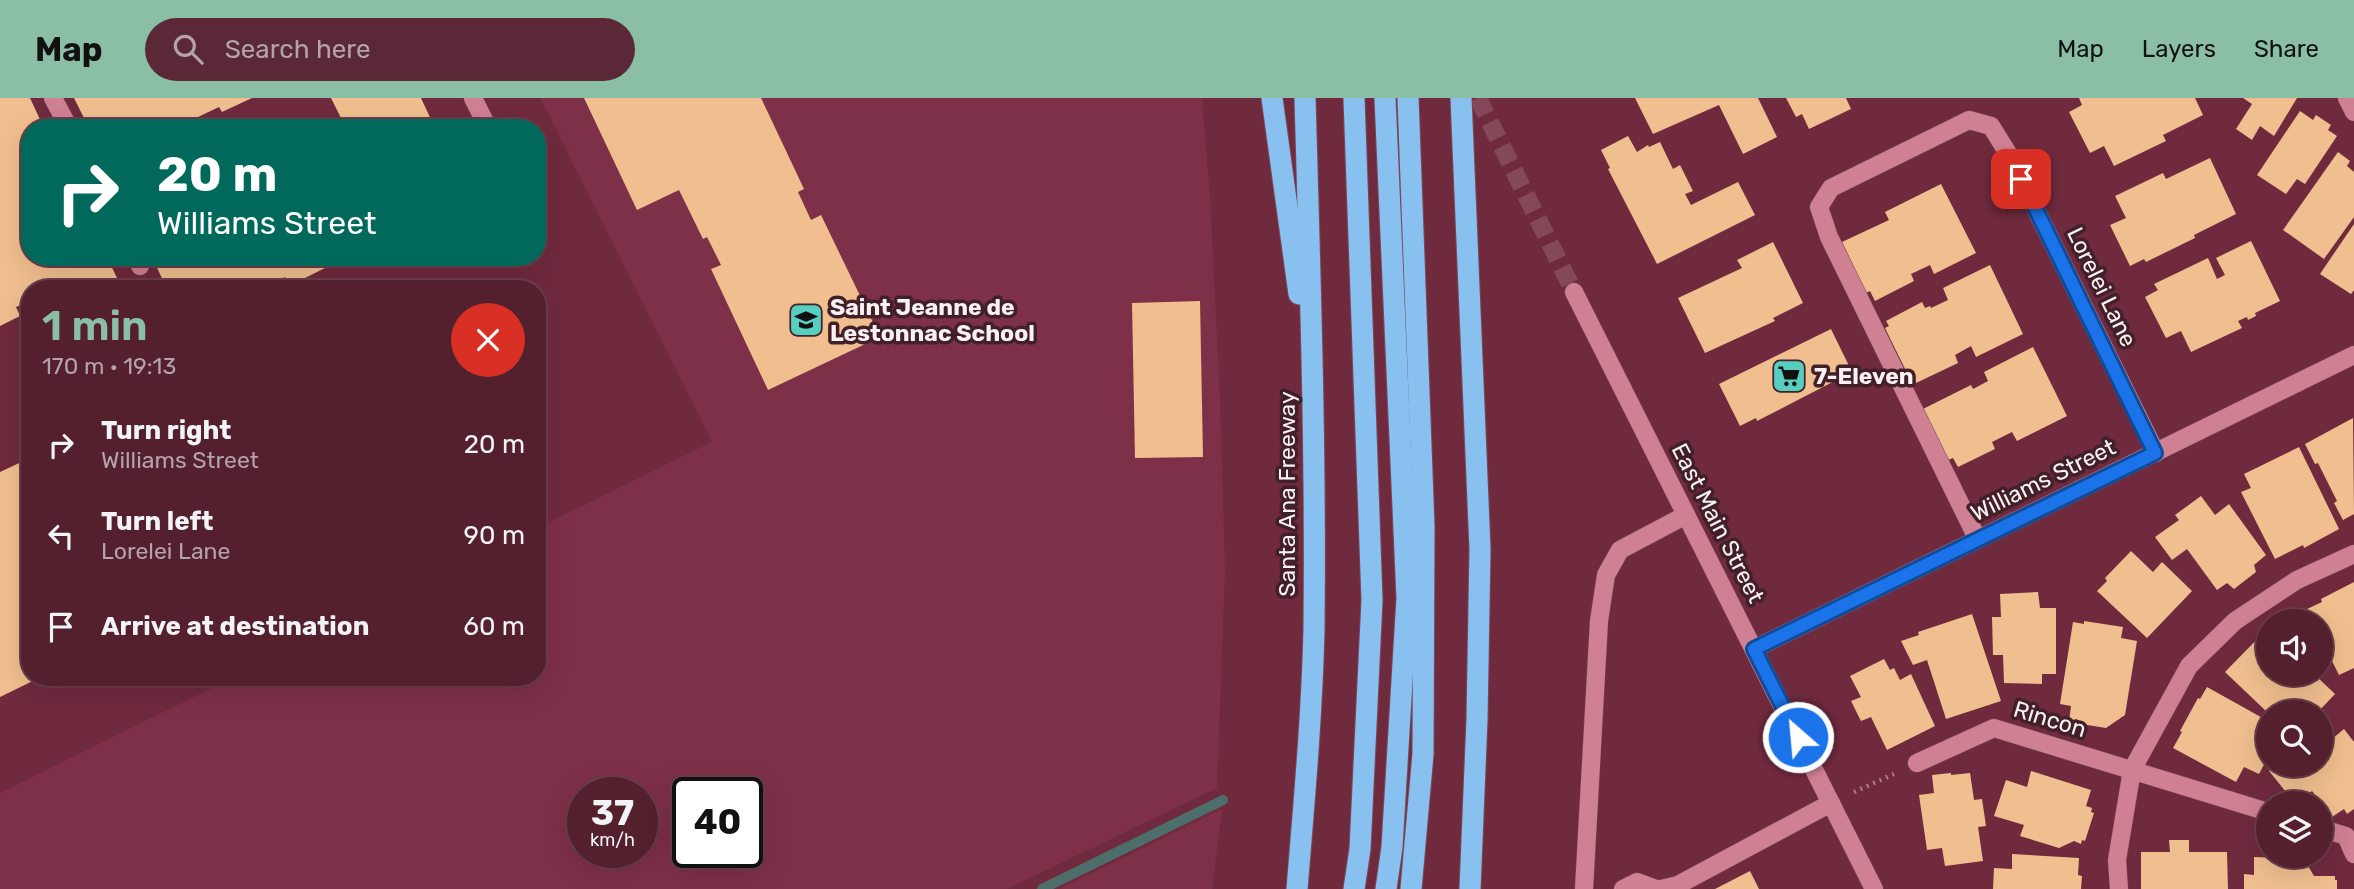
<!DOCTYPE html>
<html lang="en">
<head>
<meta charset="utf-8">
<style>
	body { margin:0; font-family:Rubik,sans-serif; background:#5a2836; color:#f1f3f6; height:100vh; display:flex; flex-direction:column; font-size:26px; white-space:nowrap }
	* { box-sizing:border-box; margin:0 }
	p { font-size:23px; color:#b5a3aa }
	.icon { flex:none; width:38px; height:38px; fill:none; stroke:currentColor; stroke-width:2; stroke-linecap:round; stroke-linejoin:round }
	.map { position:relative; flex:1; overflow:hidden }
	.details { position:absolute; left:21px; top:182px; width:525px; height:406px; display:flex; flex-direction:column; background:#54202e; border-radius:28px; box-shadow:0 7px 28px #0002,0 0 0 2px #6a3e4a }
	.details>* { flex:none }
	.guide { position:absolute; left:21px; top:21px; width:525px; height:147px; border-radius:28px; box-shadow:0 7px 28px #0002,0 0 0 2px #6a3e4a; background:#00695c; color:#fff; overflow:hidden }
	.buttons { position:absolute; left:2256px; top:511px; display:grid; gap:14px }
	.buttons a { display:grid; place-items:center; width:77px; height:77px; border-radius:50%; background:#54202e; box-shadow:0 7px 28px #0002,0 0 0 2px #6a3e4a; font-size:35px }
	.speed { position:absolute; left:567px; top:679px; display:flex; gap:14px; font-size:35px; font-weight:700; text-align:center }
	.speed>* { display:grid; place-content:center; width:91px; height:91px; border-radius:50%; background:#54202e; box-shadow:0 7px 28px #0002,0 0 0 2px #6a3e4a; line-height:1 }
	.speed small { font-size:18px; font-weight:400 }
	.speed .limit { border:4px solid #111; border-radius:10px; background:#fff; color:#111 }
	.pin { position:absolute; display:grid; place-items:center; width:60px; height:60px; color:#fff; margin:-30px; border-radius:14px; box-shadow:0 4px 10px #0006 }
	.me { position:absolute; width:77px; margin:-38px; rotate:333deg; stroke-linejoin:round; filter:drop-shadow(0 0 5px #0008) }
	.turn { display:flex; align-items:center; gap:24px; height:147px; padding:0 21px; font-size:32px }
	.turn .icon { width:91px; height:91px; stroke-width:2.5 }
	.turn b { display:block; font-size:49px; line-height:60px }
	.round { display:grid; place-items:center; flex:none; width:74px; height:74px; border-radius:37px; background:#5a2836 }
	.headline { display:flex; align-items:center; justify-content:space-between; height:119px; padding:0 21px }
	h1 { font-size:42px; font-weight:600; line-height:52px; color:#8abfa5 }
	ul { padding:0; list-style:none }
	li { display:flex; align-items:center; gap:21px; height:91px; padding:0 21px }
	li div { flex:1 }
	li b { display:block; font-size:26px }
	li em { font-style:normal }
	header { display:flex; align-items:center; gap:42px; box-sizing:border-box; height:98px; padding:0 35px; background:#8abfa5; color:#111 }
	header strong { font-size:33px }
	nav { display:flex; gap:38px; margin-inline-start:auto; font-size:24px }
	.search { width:490px; height:63px; background:#5a2836; display:flex; align-items:center; gap:18px; box-sizing:border-box; padding:0 24px; border-radius:38px; color:#b5a3aa; font-size:26px }
	.map>svg:first-child { display:block }
	.built { fill:#7e3048; fill-rule:evenodd }
	.lines { fill:none; stroke-linecap:round; stroke-linejoin:round }
	.stream { stroke:#4d6e6b; stroke-width:10 }
	.building { fill:#f1bf8f }
	.minor-tunnel { stroke:#854859; stroke-width:18; stroke-dasharray:18 9; stroke-linecap:butt }
	.minor-casing { stroke:#7d485b; stroke-width:19 }
	.highway-casing { stroke:#7d485b; stroke-width:23 }
	.path { stroke:#a97d89; stroke-width:4.5; stroke-dasharray:2 5; stroke-linecap:butt }
	.minor { stroke:#d08093; stroke-width:18 }
	.highway { stroke:#88c1f0; stroke-width:21 }
	.route-casing { stroke:#114b97; stroke-width:18 }
	.route { stroke:#1a73e8; stroke-width:12 }
	.labels { text-anchor:middle; dominant-baseline:central; stroke-width:7; stroke-linejoin:round; paint-order:stroke }
	.street-label { font-size:23px; fill:#faf1f3; stroke:#412028 }
	.poi-label { font-size:23px; font-weight:bold; fill:#faf1f3; stroke:#412028; text-anchor:start }
</style>
</head>
<body>
<header>
<strong>Map</strong>
<div class="search"><svg class="icon" aria-label="search" viewBox="0 0 24 24"><circle cx="10" cy="10" r="6"/><path d="M15 15l6 6"/></svg>Search here</div>
<nav><a>Map</a><a>Layers</a><a>Share</a></nav>
</header>
<div class="map">
<svg width="2354" height="791" viewBox="0 0 2354 791">
	<rect width="100%" height="100%" fill="#702a3e"/>
	<g class="built">
		<path d="M540,0h662l8,99 10,201 5,171 -8,219 -210,101h-1007v-96l234,-116h303v-149l175,-86zM583,695h59v59h-59zM688,695h59v59h-59z"/>
		<polygon points="1222,711 1212,791 1060,791"/>
	</g>
	<g class="lines">
		<polyline class="stream" points="1042,791 1223,702"/>
	</g>
	<g class="building">
		<polygon points="0,0 30,0 44,30 30,30 30,159 107,159 117,180 94,191 30,191 30,203 16,209 20,218 0,228"/>
		<polygon points="74,0 252,0 222,14 219,9 196,20 191,30 89,30"/>
		<polygon points="331,0 421,0 435,30 346,30"/>
		<polygon points="584,0 761,0 804,91 798,94 811,122 821,117 880,239 768,292 711,171 721,167 707,139 703,141 679,92 637,112"/>
		<polygon points="1635,0 1758,0 1777,39 1743,56 1719,7 1653,36"/>
		<polygon points="1786,0 1846,0 1851,11 1809,31 1802,16 1796,19"/>
		<polygon points="2079,0 2195,0 2203,17 2163,37 2166,43 2114,68 2104,48 2090,55 2069,14 2082,7"/>
		<polygon points="2243,0 2297,0 2274,38 2260,28 2252,42 2236,31 2252,6"/>
		<polygon points="2300,13 2313,22 2316,17 2331,27 2328,32 2337,38 2305,86 2297,81 2286,96 2257,77"/>
		<polygon points="1628,38 1637,54 1648,47 1649,49 1660,44 1673,71 1680,67 1693,93 1685,96 1691,107 1738,84 1755,117 1657,166 1608,71 1610,70 1601,52"/>
		<polygon points="2338,54 2350,63 2347,68 2354,74 2354,119 2324,161 2283,132"/>
		<polygon points="2210,60 2236,116 2194,137 2195,140 2146,164 2144,161 2130,168 2110,127 2126,120 2115,98 2163,75 2166,81"/>
		<polygon points="1941,86 1976,155 1934,176 1930,167 1911,176 1914,183 1875,203 1870,193 1866,195 1842,144 1889,122 1885,114"/>
		<polygon points="2354,126 2354,192 2351,196 2320,176"/>
		<polygon points="2251,143 2280,203 2255,215 2256,218 2248,222 2247,219 2238,223 2242,230 2191,254 2181,233 2166,240 2145,199 2158,192 2154,186 2208,160 2217,181 2225,177 2216,160"/>
		<polygon points="1773,144 1803,205 1773,220 1775,223 1705,255 1678,200 1742,170 1737,162"/>
		<polygon points="152,159 330,159 333,166 289,188 285,179 261,191 167,191"/>
		<polygon points="1990,167 2023,236 1976,259 1971,248 1955,257 1958,265 1916,285 1913,280 1910,281 1885,230 1889,228 1886,223 1922,204 1925,210 1930,208 1931,210 1948,202 1943,190"/>
		<polygon points="1200,203 1203,359 1135,360 1132,205"/>
		<polygon points="1831,231 1852,274 1757,323 1756,320 1740,328 1719,286"/>
		<polygon points="2033,249 2067,318 2017,343 2012,334 1992,344 1995,351 1958,369 1953,360 1948,362 1923,311 1971,287 1973,291 1988,283 1984,274"/>
		<polygon points="2353,320 2354,416 2343,422 2334,405 2337,403 2318,365 2315,366 2305,346"/>
		<polygon points="2299,349 2339,431 2304,450 2303,447 2275,461 2241,394 2251,390 2244,376"/>
		<polygon points="30,360 30,579 41,579 0,599 0,374"/>
		<polygon points="2201,398 2215,417 2229,406 2266,457 2254,467 2256,474 2234,491 2227,485 2217,492 2187,451 2172,462 2155,439 2179,422 2175,417"/>
		<polygon points="2131,453 2153,474 2162,464 2192,493 2147,540 2097,493 2107,483 2105,480"/>
		<polygon points="2354,484 2354,570 2339,577 2320,539 2320,523 2313,523 2307,511 2322,504 2321,501"/>
		<polygon points="2038,494 2040,510 2056,510 2056,576 2042,576 2042,586 2004,585 2003,557 1993,557 1992,519 2001,519 2000,496"/>
		<polygon points="1972,516 2001,603 1946,621 1927,562 1913,567 1901,543 1919,537 1918,534"/>
		<polygon points="2084,523 2123,529 2121,540 2137,543 2125,617 2106,630 2069,624 2071,608 2060,606 2073,524 2084,526"/>
		<polygon points="2267,531 2268,576 2314,576 2335,596 2318,614 2267,614 2225,574"/>
		<polygon points="1884,561 1890,572 1894,570 1900,582 1911,576 1935,628 1887,652 1871,619 1861,623 1851,603 1861,599 1850,578"/>
		<polygon points="2207,589 2268,623 2268,659 2259,676 2244,669 2236,684 2173,650 2182,634 2180,633 2198,600 2200,601"/>
		<polygon points="2320,627 2332,641 2344,631 2354,644 2354,711 2347,716 2344,711 2332,719 2312,693 2295,705 2269,673 2277,667 2320,667"/>
		<polygon points="2031,673 2091,692 2086,708 2092,710 2091,714 2094,715 2085,743 2082,742 2081,746 2074,743 2059,750 2020,738 2024,727 1994,718 2006,682 2027,689"/>
		<polygon points="1951,675 1951,677 1970,675 1974,702 1982,701 1986,728 1978,729 1983,763 1945,768 1942,750 1927,752 1919,697 1934,695 1932,677"/>
		<polygon points="2169,742 2189,742 2189,754 2227,754 2228,791 2141,791 2141,754 2170,754"/>
		<polygon points="2012,756 2079,760 2078,777 2082,778 2081,791 1993,791 1994,770 2012,771"/>
		<polygon points="2254,759 2304,761 2314,778 2335,778 2335,782 2337,782 2337,791 2244,791 2244,776 2254,777"/>
		<polygon points="1750,773 1759,791 1715,791"/>
	</g>
	<g class="lines">
		<polyline class="minor-tunnel" points="1478,0 1574,194"/>
		<g class="minor-casing">
			<g id="minor">
				<polyline points="53,0 69,30"/>
				<polyline points="473,0 488,30"/>
				<polyline points="2347,0 2354,14"/>
				<polyline points="136,159 140,168"/>
				<polyline points="1574,194 1874,791"/>
				<polyline points="1977,440 1829,139 1819,109 1831,90 1969,22 1991,28 2009,57 2156,355"/>
				<polyline points="1754,551 2354,257"/>
				<polyline points="1917,665 1994,630 2268,714"/>
				<polyline points="2320,730 2346,738 2354,756"/>
				<polyline points="1584,791 1599,523 1606,477 1620,452 1686,417"/>
				<polyline points="1623,791 1637,784 1656,791"/>
				<polyline points="1661,791 1678,787 1831,705"/>
				<polyline points="2119,791 2117,762 2132,672 2189,568 2235,523 2297,482 2354,456"/>
			</g>
		</g>
		<g class="highway-casing">
			<g id="highway">
				<polyline points="1272,0 1299,196"/>
				<polyline points="1354,0 1372,502 1360,751 1354,791"/>
				<polyline points="1385,0 1407,500 1392,749 1386,791"/>
				<polyline points="1408,0 1424,429 1423,656 1411,791"/>
				<polyline points="1461,0 1480,451 1477,621 1470,791"/>
				<path d="M1297,791c7,-86 15,-173 17,-260 2,-177 -4,-354 -9,-531"/>
			</g>
		</g>
		<polyline class="path" points="1854,694 1894,676"/>
		<use href="#minor" class="minor"/>
		<use href="#highway" class="highway"/>
	</g>
	<g class="lines">
		<g class="route-casing">
			<polyline id="route" points="1798,639 1754,551 2155,355 2021,81"/>
		</g>
		<use href="#route" class="route"/>
	</g>
	<defs>
		<g id="school-square" transform="scale(1.75)"><rect x="-9" y="-9" width="18" height="18" rx="4" fill="#58cec0" stroke="#412028"/><path d="M0-5L7-2L0 1L-7-2ZM-4 1L0 2.5L4 1V4Q0 6-4 4Z" fill="#111"/></g>
		<g id="supermarket-square" transform="scale(1.75)"><rect x="-9" y="-9" width="18" height="18" rx="4" fill="#58cec0" stroke="#412028"/><path d="M-6-5.5h2.5l.6 2H6L4.5 2H-2.5L-4.4-4H-6ZM-1.5 3.2a1.3 1.3 0 1 0 .1 0ZM3 3.2a1.3 1.3 0 1 0 .1 0Z" fill="#111"/></g>
	</defs>
	<g fill-rule="evenodd">
		<use href="#school-square" x="806" y="222"/>
		<use href="#supermarket-square" x="1789" y="278"/>
	</g>
	<g class="labels">
		<g class="street-label">
			<text transform="translate(2102 189) rotate(64)">Lorelei Lane</text>
			<text transform="translate(2043 382) rotate(-26)">Williams Street</text>
			<text transform="translate(1287 396) rotate(-90)">Santa Ana Freeway</text>
			<text transform="translate(1718 425) rotate(63)">East Main Street</text>
			<text transform="translate(2050 621) rotate(17)">Rincon</text>
		</g>
		<g class="poi-label">
			<text x="830" y="209">Saint Jeanne de<tspan x="830" dy="26">Lestonnac School</tspan></text>
			<text x="1814" y="278">7-Eleven</text>
		</g>
	</g>
</svg>
<div class="buttons">
<a><svg class="icon" aria-label="sound" viewBox="0 0 24 24"><path d="M4 9h4l5-4v14l-5-4H4zM17 9q2 3 0 6"/></svg></a>
<a><svg class="icon" aria-label="search" viewBox="0 0 24 24"><circle cx="10" cy="10" r="6"/><path d="M15 15l6 6"/></svg></a>
<a><svg class="icon" aria-label="layers" viewBox="0 0 24 24"><path d="M12 4l9 5-9 5-9-5zM3 14l9 5 9-5"/></svg></a>
</div>
<div class="speed"><div>37<small>km/h</small></div><div class="limit">40</div></div>
<div class="pin" style="left:2021px;top:81px;background:#d93025"><svg class="icon" aria-label="arrive" viewBox="0 0 24 24"><path d="M6 21V4h12l-3 4 3 4H6"/></svg></div>
<svg class="me" style="left:1798px;top:639px" viewBox="-20 -20 40 40"><circle r="17" fill="#1a73e8" stroke="#fff" stroke-width="3"/><path d="M0-11L8 9 0 5-8 9z" fill="#fff"/></svg>
<div class="guide">
<div class="turn"><svg class="icon" aria-label="right" viewBox="0 0 24 24"><path d="M7 20v-9h11M14 6l5 5-5 5"/></svg><div><b>20 m</b>Williams Street</div></div>
</div>
<section class="details">
<div class="headline"><div><h1>1 min</h1><p>170 m · 19:13</p></div><a class="round" style="background:#d93025;color:#fff"><svg class="icon" aria-label="close" viewBox="0 0 24 24"><path d="M6 6l12 12M18 6L6 18"/></svg></a></div>
<ul>
<li><svg class="icon" aria-label="right" viewBox="0 0 24 24"><path d="M7 20v-9h11M14 6l5 5-5 5"/></svg><div><b>Turn right</b><p>Williams Street</p></div><em>20 m</em></li>
<li><svg class="icon" aria-label="left" viewBox="0 0 24 24"><path d="M17 20v-9H6M10 6l-5 5 5 5"/></svg><div><b>Turn left</b><p>Lorelei Lane</p></div><em>90 m</em></li>
<li><svg class="icon" aria-label="arrive" viewBox="0 0 24 24"><path d="M6 21V4h12l-3 4 3 4H6"/></svg><div><b>Arrive at destination</b></div><em>60 m</em></li>
</ul>
</section>
</div>
</body>
</html>
